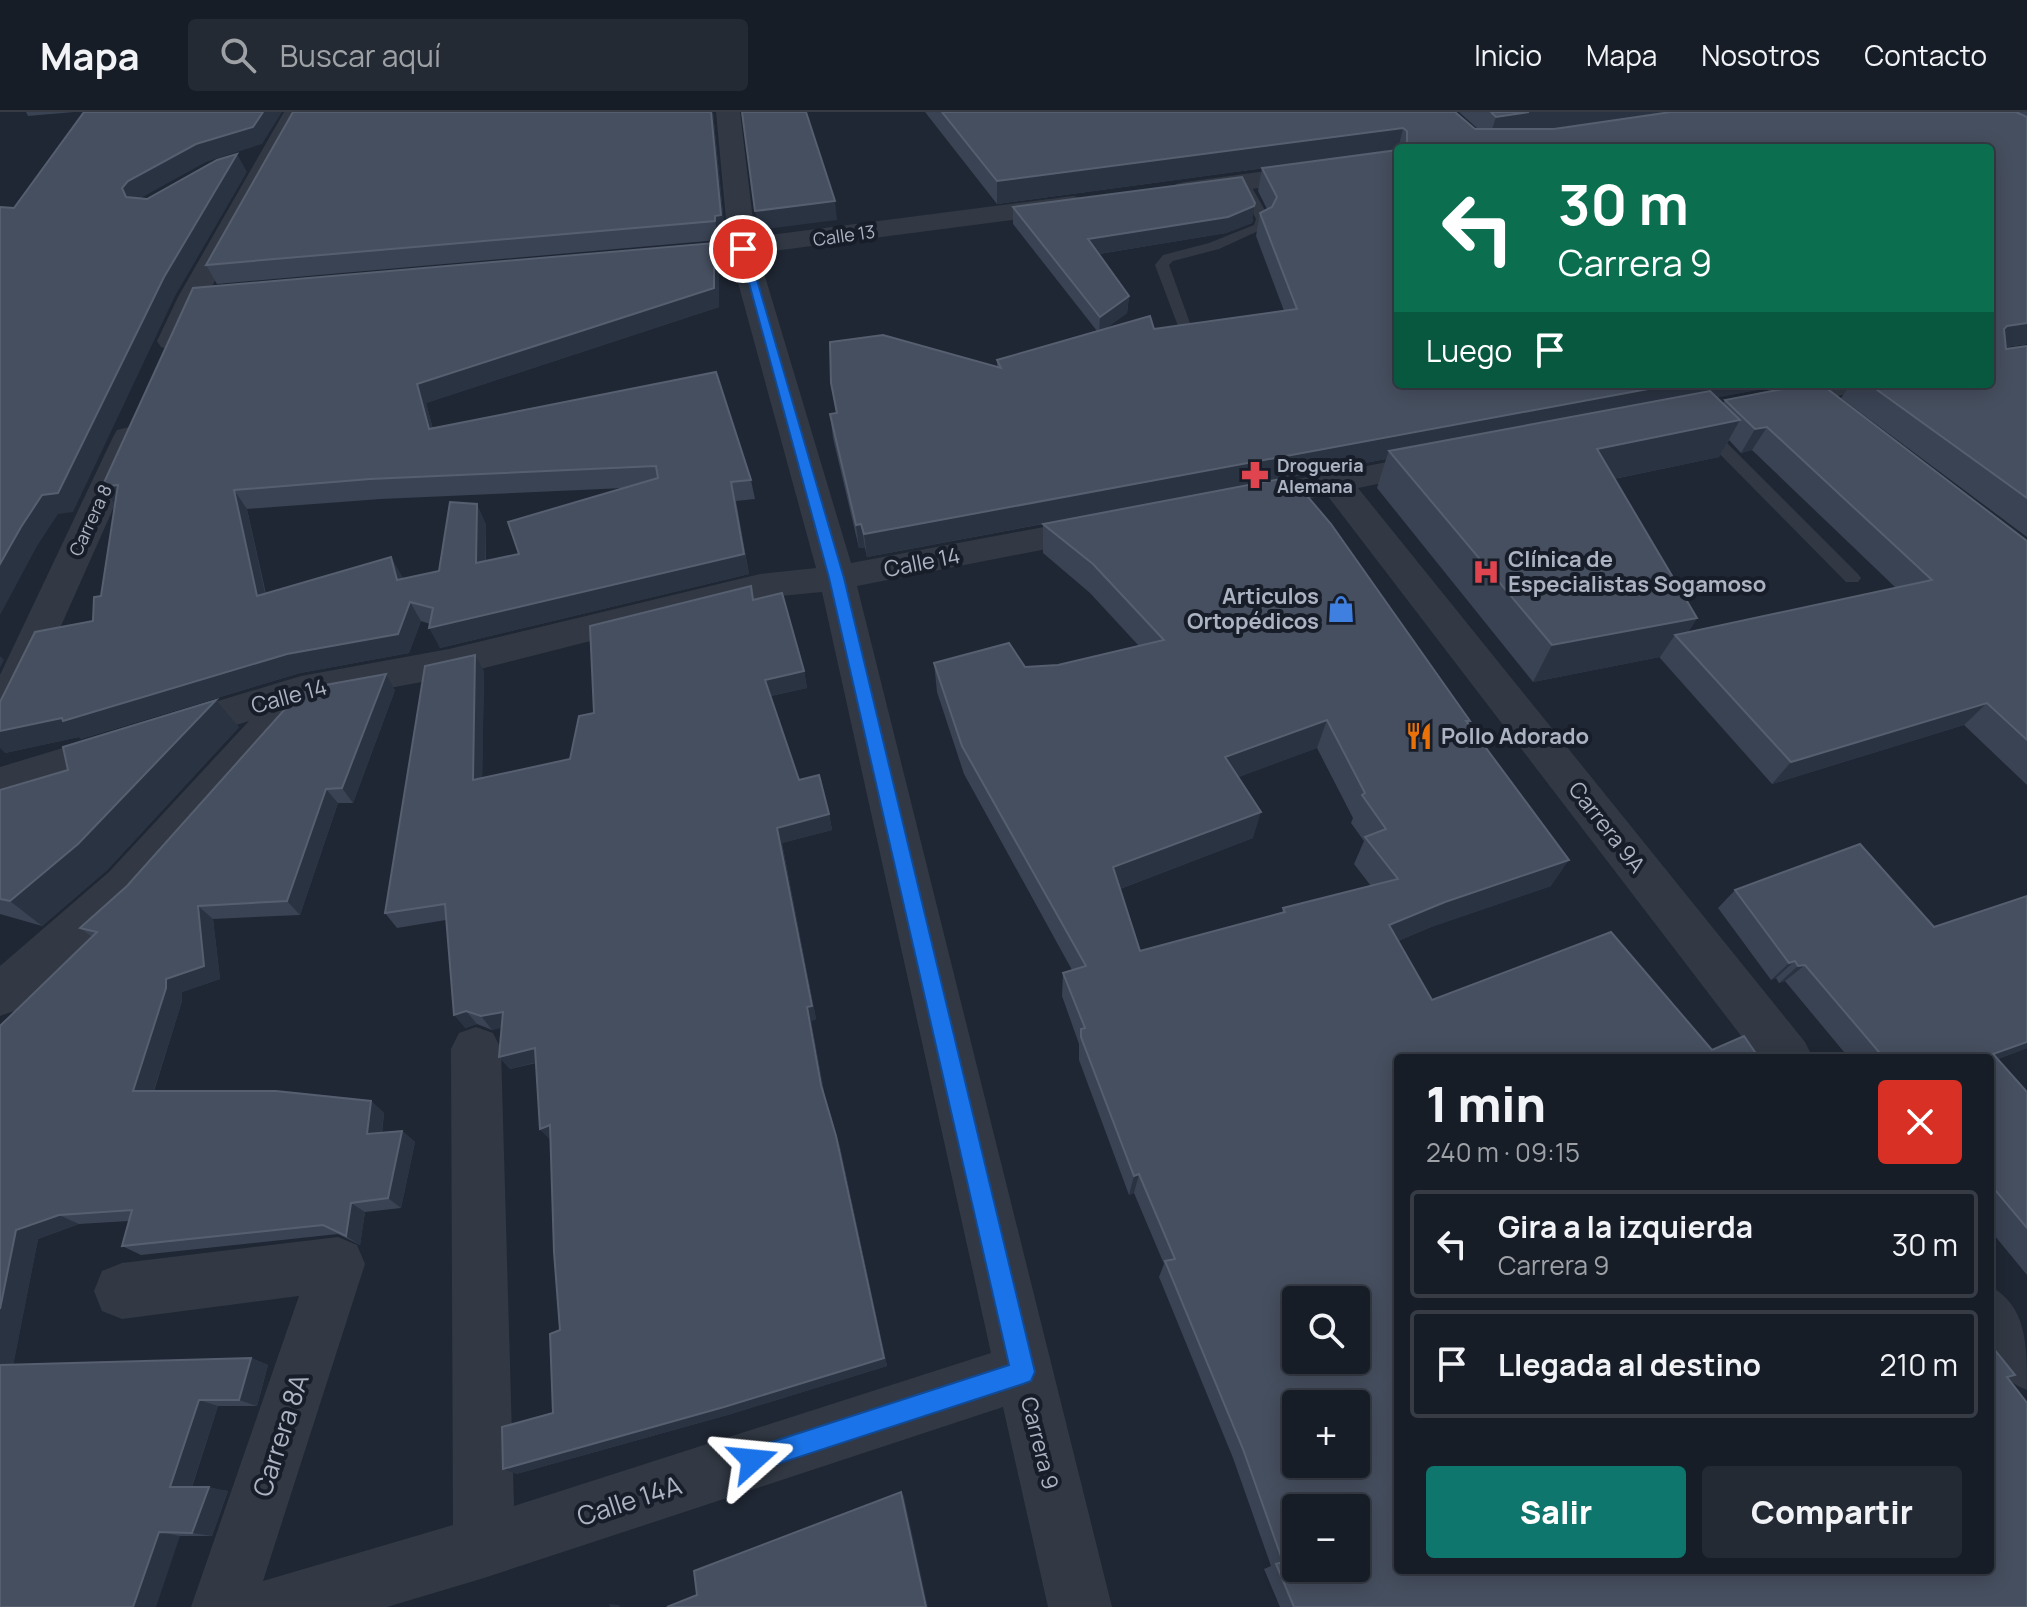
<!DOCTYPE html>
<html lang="es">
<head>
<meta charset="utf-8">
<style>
	body { margin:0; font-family:Manrope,sans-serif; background:#242a33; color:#f1f3f6; height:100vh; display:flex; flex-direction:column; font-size:30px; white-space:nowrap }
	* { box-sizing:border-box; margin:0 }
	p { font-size:26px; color:#9ea2a7 }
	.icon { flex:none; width:44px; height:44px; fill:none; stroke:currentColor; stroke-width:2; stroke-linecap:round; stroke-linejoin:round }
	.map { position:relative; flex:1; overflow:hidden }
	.drawer { position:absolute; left:1394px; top:942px; width:600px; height:520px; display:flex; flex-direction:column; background:#171d27; border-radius:8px; box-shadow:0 4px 20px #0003,0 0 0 2px #363b44 }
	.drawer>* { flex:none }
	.banner { position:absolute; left:1394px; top:32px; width:600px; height:244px; border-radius:8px; box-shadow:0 4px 20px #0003,0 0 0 2px #363b44; background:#0b6e4f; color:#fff; overflow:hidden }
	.fabs { position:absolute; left:1282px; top:1174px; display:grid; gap:16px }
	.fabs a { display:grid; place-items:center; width:88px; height:88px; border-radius:8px; background:#171d27; box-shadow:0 4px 20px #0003,0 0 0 2px #363b44; font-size:40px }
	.pin { position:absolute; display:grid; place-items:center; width:68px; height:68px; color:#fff; margin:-34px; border:4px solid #fff; border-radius:50%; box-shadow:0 2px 8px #0007 }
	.me { position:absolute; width:88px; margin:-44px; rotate:72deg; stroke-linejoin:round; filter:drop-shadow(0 0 6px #0008) }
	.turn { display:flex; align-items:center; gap:28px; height:168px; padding:0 32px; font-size:36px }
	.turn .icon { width:104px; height:104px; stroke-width:2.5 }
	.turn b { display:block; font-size:56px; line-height:68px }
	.then { display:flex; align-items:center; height:76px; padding:0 32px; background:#0003; gap:16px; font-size:30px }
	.round { display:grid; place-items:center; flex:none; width:84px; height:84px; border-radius:8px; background:#242a33 }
	.headline { display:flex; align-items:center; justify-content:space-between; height:136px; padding:0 32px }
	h1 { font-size:48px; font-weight:800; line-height:60px }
	.cta { display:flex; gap:16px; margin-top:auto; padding:16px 32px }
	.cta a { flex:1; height:92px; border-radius:8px; background:#0f766e; color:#fff; font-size:32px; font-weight:800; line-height:92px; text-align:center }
	.cta a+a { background:#242a33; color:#f1f3f6 }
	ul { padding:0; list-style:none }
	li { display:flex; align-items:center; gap:24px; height:108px; margin:0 16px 12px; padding:0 16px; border:4px solid #363b44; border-radius:8px }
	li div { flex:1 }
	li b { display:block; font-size:30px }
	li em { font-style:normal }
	header { display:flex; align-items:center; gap:48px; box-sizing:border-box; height:112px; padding:0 40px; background:#171d27; border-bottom:2px solid #363b44 }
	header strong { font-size:38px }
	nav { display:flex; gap:44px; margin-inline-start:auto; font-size:28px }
	.search { width:560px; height:72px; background:#242a33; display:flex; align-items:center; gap:20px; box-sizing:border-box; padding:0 28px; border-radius:8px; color:#9ea2a7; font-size:30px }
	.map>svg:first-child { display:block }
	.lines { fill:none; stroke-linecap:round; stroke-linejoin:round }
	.service { fill:#323944; fill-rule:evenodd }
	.minor { fill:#323944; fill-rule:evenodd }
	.wall { fill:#3a4353; fill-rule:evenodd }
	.shaded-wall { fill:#2a3342 }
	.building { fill:#464f5f; stroke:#565f6f; stroke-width:2; fill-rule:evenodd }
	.route { fill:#1a73e8; stroke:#114b97; stroke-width:2 }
	.labels { text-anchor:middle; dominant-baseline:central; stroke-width:8; stroke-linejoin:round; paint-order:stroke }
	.far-street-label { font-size:18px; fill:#acb3c2; stroke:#181e29 }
	.far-poi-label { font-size:18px; font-weight:bold; fill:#acb3c2; stroke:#181e29; text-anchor:start }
	.poi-label { font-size:22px; font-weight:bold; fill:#acb3c2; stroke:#181e29; text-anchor:start }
	.street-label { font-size:22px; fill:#acb3c2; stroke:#181e29 }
	.near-street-label { font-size:26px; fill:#acb3c2; stroke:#181e29 }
</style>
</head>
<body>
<header>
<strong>Mapa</strong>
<div class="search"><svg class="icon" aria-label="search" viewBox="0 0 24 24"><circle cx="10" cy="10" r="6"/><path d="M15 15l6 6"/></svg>Buscar aquí</div>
<nav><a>Inicio</a><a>Mapa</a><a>Nosotros</a><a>Contacto</a></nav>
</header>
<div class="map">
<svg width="2027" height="1495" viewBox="0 0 2027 1495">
	<rect width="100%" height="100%" fill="#1f2734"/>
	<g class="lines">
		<g class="service">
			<polygon points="1246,65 1252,69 1250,72 1270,107 1267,115 1219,137 1173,149 1169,153 1190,211 1183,215 1178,214 1155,153 1163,143 1209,131 1254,113 1256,107 1237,70"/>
			<polygon points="1704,312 1710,314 1858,462 1861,466 1858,470 1846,470 1698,320 1698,314"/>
		</g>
		<g class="minor">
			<polygon points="284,0 308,0 206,185 187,229 183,235 172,238 161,235 157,229 178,185"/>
			<polygon points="716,0 740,0 755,125 1073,84 1082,86 1086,92 1082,98 1073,100 758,141 851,451 1103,404 1115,407 1121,415 1115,423 1103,426 857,474 1112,1495 1048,1495 1003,1295 484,1466 387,1495 191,1495 299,1184 122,1207 102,1199 94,1179 102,1159 122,1151 338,1125 357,1133 365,1152 263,1469 453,1413 451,937 459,921 476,915 493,921 501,937 514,1394 991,1241 822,480 760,486 449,565 313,590 141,786 17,898 0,904 0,854 109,760 249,609 0,687 0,655 301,564 449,537 760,462 816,456 731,145 713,147 703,145 699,139 703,133 728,129"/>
			<polygon points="1398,41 1398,57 1185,86 1176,84 1172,78 1176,72 1185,70"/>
			<polygon points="1803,272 1870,272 1865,279 1854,281 1767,297 1756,295 1751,288 1756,281"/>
			<polygon points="129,315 141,318 145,325 20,606 14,617 0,621 0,563 113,325 117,318"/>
			<polygon points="1440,340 1452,343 1457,350 1452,357 1358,376 1805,930 1813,946 1758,946 1327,383 1245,399 1233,396 1228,388 1233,380 1245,377"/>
			<path d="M1990,1174c37,21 37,57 37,104 -50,-21 -37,-58 -37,-104z"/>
		</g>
	</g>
	<g class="wall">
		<polygon points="26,0 74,0 28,4"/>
		<polygon points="293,0 713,0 725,122 719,123 719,128 217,172 206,153"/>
		<polygon points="925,0 1455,0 1475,17 1478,17 1459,0 2027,0 2027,232 2006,235 2006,237 2027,234 2027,425 1841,286 1851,272 1990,272 1990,36 1398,36 1398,38 997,92"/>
		<path d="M1262,56l517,218 -62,11 6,6 2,-3 302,141v244l-63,-60 -192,59 -112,-126v-1l-127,25 -156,-194 9,-29 -94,18 178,244 -2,4 83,161 -120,41 -33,14 34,59 327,58h-361v512h592l17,-193 20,230h-747l-16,-38 7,-3 -38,-108 -74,-181 5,-13 -30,-71 -5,2 -50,-135v-16l-17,-48 1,-23 9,-3 -108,-196 -27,-82 -3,-29 91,4 33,-2 81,-19 -49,-53 -47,-40v-29l-176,33 -2,-9h-6l-26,-110 -3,-24 6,-1 -5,-30 166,-17v-6l100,-29 -84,-107v-17l240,12 -1,4 -26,10 -127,21 30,42 -2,17 -21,15 48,1 130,-18 -28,-75 4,-23 7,-4 -9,-18zM1729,328l12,13 11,-3 144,138 -208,44 9,-14 -83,-139 105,-22zM1317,636l36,70 -2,5 13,18 -10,23 17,22 -88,22 -1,5 -142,38 -20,-62 133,-51 -15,-61z"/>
		<path d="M719,150v45l-293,96 7,26 318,51 4,19 -19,2 13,73 -309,74 -10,-24 -9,-3 -12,32 -109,20 -219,66 -2,-2 -74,16 88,-132 8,-25 14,-92zM624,376l-105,66 -33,7v-37l-47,47 -36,8 -1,-3 -136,18 -19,-85 134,-10z"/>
		<polygon points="754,488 804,559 807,576 771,584 799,668 829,702 832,718 782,731 816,907 811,909 825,985 840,1035 887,1254 731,1302 516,1362 553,1301 560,1218 551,1028 540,1017 536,951 510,957 499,945 502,915 492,918 477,912 465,916 446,808 397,816 385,801 484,559 482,666 570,647 594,601"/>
		<polygon points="395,578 353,691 338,691 300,803 213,807 220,867 182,880 182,889 154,979 371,989 384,1001 382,1021 402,1019 415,1030 401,1096 365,1100 360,1133 338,1122 141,1143 122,1134 129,1109 79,1112 38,1127 13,1253 251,1246 268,1253 257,1294 218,1294 192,1375 228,1379 212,1424 180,1424 0,1495 0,914 92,825 80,816"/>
		<polygon points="239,615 107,758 42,814 0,802 0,678"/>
		<polygon points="1735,778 1934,815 2027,784 2027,936 1998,947 2027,980 2027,1163 1990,1118 1990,946 1849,946 1785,869 1779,871 1776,866 1771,868 1718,796"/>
	</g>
	<g class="shaded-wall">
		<polygon points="263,0 282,0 262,32 206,50 139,87 126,85 122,76 128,69 196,32"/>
		<polygon points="711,0 713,0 725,122 719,123 719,128 715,109"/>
		<polygon points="1529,0 1679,0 1489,27 1496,5"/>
		<polygon points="1403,16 1398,38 997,92 997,69"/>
		<polygon points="237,42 247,60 175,184 73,400 58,402 37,434 0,503 0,452 164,165"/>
		<polygon points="835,89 837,108 758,118 755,99"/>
		<polygon points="1255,91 1252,111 1226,121 1087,144 1088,127"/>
		<polygon points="714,131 719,150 719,195 426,291 438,337 429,317 417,272"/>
		<polygon points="1129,184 1127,201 1099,222 1100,205"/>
		<polygon points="2027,211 2027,232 1990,237 2007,214"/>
		<polygon points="1675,272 1780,272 1779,274 1395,346 1389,339 1386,347 867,445 864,422"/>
		<polygon points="1740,308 1719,345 1579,374 1597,337"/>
		<polygon points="1767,315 1752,338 1741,341 1755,317"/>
		<polygon points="731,370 749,462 440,536 429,516"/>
		<polygon points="118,373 117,395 102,375"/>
		<polygon points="234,378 247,397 270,504 257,484"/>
		<polygon points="477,392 486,412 485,471 476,451"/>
		<polygon points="861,412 865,436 859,436 856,413"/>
		<polygon points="391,445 402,464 408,487 397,468"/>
		<polygon points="410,490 421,509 409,541 300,561 81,627 79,625 5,641 0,636 0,619"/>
		<polygon points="1697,506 1681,530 1675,523 1660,545 1533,570 1552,533"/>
		<polygon points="475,543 484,559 482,683 473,668"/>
		<polygon points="0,544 4,548 0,556"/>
		<polygon points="804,559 807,576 770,584 765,568"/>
		<polygon points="386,562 395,578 353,691 342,676"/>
		<polygon points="216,588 239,615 107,758 42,814 10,789"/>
		<polygon points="1987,591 1964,613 1772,672 1791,650"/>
		<polygon points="1327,608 1317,636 1218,673 1225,645"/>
		<polygon points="326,677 338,691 300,803 287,789"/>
		<polygon points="1261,700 1253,726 1109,781 1113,755"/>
		<polygon points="829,702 832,718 782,731 816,907 811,909 825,985 840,1035 887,1254 731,1302 516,1362 503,1357 724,1295 821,973 777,716"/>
		<polygon points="1569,748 1551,774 1431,815 1376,838 1389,813 1445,790"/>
		<polygon points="198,794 213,807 220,867 182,880 182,889 150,990 133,979 166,867"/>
		<polygon points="1795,849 1776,866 1771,868 1789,851"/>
		<polygon points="1805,853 1785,869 1779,871 1798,854"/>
		<polygon points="466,899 477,912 465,916 454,903"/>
		<polygon points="503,900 513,913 492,918 481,904"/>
		<polygon points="2027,930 2027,936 1990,950 1993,942"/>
		<polygon points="535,936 545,948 510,957 499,945"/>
		<polygon points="371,989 384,1001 380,1032 367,1022"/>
		<polygon points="550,1013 551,1028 540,1017"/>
		<polygon points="402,1019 415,1030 401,1096 388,1086"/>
		<polygon points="1139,1062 1134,1081 1129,1083 1134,1064"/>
		<polygon points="351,1091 365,1100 360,1133 346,1124"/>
		<polygon points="59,1103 79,1112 38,1127 12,1260 0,1257 0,1197 16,1118"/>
		<polygon points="251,1246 268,1253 257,1294 239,1288"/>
		<polygon points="199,1288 218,1294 190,1380 170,1375"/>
		<polygon points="209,1375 228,1379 212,1424 192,1421"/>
		<polygon points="901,1380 904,1384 928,1495 926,1495"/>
		<polygon points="159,1420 180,1424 156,1495 133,1495"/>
		<polygon points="609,1492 619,1493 620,1495 610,1495"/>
	</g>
	<g class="building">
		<polygon points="84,0 263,0 253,15 196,32 128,69 122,76 126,85 147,87 217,48 237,42 164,165 58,381 42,383 21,415 0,452 0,95 14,96"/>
		<polygon points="293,0 711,0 721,103 715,104 715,109 206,153"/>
		<polygon points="742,0 806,0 835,89 755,99"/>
		<polygon points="942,0 1455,0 1475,17 1554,17 1671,0 2016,0 2027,5 2027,211 2007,214 2004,217 2006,237 2027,234 2027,386 1869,272 1990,272 1990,36 1406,36 1407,35 1407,19 1403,16 997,69"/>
		<polygon points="1491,0 1529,0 1496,5"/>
		<polygon points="1398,38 1398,272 1675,272 864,422 861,412 856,413 830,302 837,301 831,271 830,230 883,223 1001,256 997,248 1150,204 1154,217 1297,197 1260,101 1272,95 1277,85 1262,56"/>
		<polygon points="1242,65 1255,91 1254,94 1228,105 1088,127 1129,184 1100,205 1013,95"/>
		<path d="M714,131v45l-297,96 12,45 287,-57 35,108 -20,2 13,72 -315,74 4,-20 -23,-6 -12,32 -111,20 -224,67 -1,-3 -62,13v-29l35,-70 58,-11 1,-24 7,-1 17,-111 -16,2 91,-199zM656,354l2,12 -150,44 11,32 -43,9 1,-59 -27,-2 -11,69 -42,9 -6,-23 -134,39 -23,-106 136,-11z"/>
		<polygon points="1809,272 1821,272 2027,429 2027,628 1987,591 1791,650 1675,523 1932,468 1767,315 1755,317 1725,288"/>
		<polygon points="1710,279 1740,308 1597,337 1697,506 1552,533 1389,339"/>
		<path d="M1291,365l40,47 139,197h-4l103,139 -124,42 -56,23 43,75 179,-68 101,118 32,-14 15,22h-206l-4,-4 -12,4h-139v512h592v-226l25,31 -8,2 20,26v204h-733l-18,-43 7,-2 -40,-113 -78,-188 10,-2 -36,-85 -5,2 -53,-139v-8l4,-1 -22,-55 23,-7 -124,-220 -28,-83 75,-20 16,24 33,-2 106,-25 -71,-76 -50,-40zM1327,608l38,73 -3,2 24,34 -21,8 33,42 -115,29 2,4 -145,39 -27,-84 148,-55 -36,-55zM1296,1188h60v60h-60zM1296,1292h60v60h-60zM1296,1396h60v60h-60z"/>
		<polygon points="751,474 753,488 782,481 804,559 765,568 799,668 819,663 829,702 777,716 812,894 807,895 821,973 836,1024 884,1246 724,1295 503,1357 502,1315 553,1301 550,1222 560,1218 554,1140 550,1013 540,1017 535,936 499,945 503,900 481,904 466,899 454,903 445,792 385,801 425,554 475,543 473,668 570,647 579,604 594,601 590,514"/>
		<polygon points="386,562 342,676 326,677 287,789 198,794 204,854 166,867 166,876 133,979 276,979 371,989 367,1022 402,1019 388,1086 351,1091 346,1124 323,1113 122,1134 132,1098 59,1103 16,1118 0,1197 0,914 97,820 80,816 127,774 303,577"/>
		<polygon points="216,588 78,732 10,789 0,787 0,678 68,658 63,635"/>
		<polygon points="1860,732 1934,815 2027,784 2027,930 1993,942 2027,980 2027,1116 1990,1072 1990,946 1884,946 1805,853 1798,854 1795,849 1789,851 1735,778"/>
		<polygon points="251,1246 239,1288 199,1288 170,1375 209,1375 192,1421 159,1420 133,1495 0,1495 0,1253"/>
		<polygon points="901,1380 926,1495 667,1495 697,1483 694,1459"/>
	</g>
	<polygon class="route" points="739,134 748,137 844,466 1035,1260 1031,1269 1023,1272 753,1360 744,1357 741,1348 744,1339 1009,1253 829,466"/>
	<defs>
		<g id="pharmacy-bare" transform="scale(2.16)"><path d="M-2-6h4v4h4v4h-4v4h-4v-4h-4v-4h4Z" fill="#e0444e" stroke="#181e29" stroke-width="2.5" paint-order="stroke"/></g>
		<g id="hospital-bare" transform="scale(2.16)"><path d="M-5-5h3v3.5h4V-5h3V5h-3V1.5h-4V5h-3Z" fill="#e0444e" stroke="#181e29" stroke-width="2.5" paint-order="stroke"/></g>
		<g id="shop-bare" transform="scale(2.16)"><path d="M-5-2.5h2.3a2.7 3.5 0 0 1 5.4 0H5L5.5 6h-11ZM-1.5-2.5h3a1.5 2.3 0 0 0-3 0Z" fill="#3f7fe0" stroke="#181e29" stroke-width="2.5" paint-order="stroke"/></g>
		<g id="restaurant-bare" transform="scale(2.16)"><path d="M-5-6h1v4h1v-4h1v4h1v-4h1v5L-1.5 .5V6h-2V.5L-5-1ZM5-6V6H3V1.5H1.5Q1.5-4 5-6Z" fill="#e8710a" stroke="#181e29" stroke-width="2.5" paint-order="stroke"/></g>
	</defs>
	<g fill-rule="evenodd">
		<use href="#pharmacy-bare" x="1255" y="363"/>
		<use href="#hospital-bare" x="1486" y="460"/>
		<use href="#shop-bare" x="1341" y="497"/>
		<use href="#restaurant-bare" x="1419" y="624"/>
	</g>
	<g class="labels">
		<g class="far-street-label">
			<text transform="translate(844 123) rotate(-8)">Calle 13</text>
			<text transform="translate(90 408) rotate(-65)">Carrera 8</text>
		</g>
		<g class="far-poi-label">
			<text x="1277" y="353">Drogueria<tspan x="1277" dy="21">Alemana</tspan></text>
		</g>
		<g class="poi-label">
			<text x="1508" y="447">Clínica de<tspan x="1508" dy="25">Especialistas Sogamoso</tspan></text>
			<text x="1319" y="484" text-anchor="end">Articulos<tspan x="1319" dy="25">Ortopédicos</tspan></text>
			<text x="1441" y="624">Pollo Adorado</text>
		</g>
		<g class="street-label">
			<text transform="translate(922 450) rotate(-11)">Calle 14</text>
			<text transform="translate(289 584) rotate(-15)">Calle 14</text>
			<text transform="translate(1607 715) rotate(52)">Carrera 9A</text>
			<text transform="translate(1040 1331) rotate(76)">Carrera 9</text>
		</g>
		<g class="near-street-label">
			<text transform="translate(280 1323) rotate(-72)">Carrera 8A</text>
			<text transform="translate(629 1388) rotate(-18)">Calle 14A</text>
		</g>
	</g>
</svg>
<div class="fabs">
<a><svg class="icon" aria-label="search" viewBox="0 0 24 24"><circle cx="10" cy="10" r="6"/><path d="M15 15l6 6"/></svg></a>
<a>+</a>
<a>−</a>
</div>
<div class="pin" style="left:743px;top:137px;background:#d93025"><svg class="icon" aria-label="arrive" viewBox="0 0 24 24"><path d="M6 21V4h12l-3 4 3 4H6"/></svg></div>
<svg class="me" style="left:753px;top:1348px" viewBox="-20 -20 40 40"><path d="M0-17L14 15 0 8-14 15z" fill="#1a73e8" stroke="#fff" stroke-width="4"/></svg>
<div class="banner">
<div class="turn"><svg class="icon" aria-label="left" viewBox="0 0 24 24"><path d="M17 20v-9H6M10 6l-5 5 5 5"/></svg><div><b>30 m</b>Carrera 9</div></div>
<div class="then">Luego<svg class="icon" aria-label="arrive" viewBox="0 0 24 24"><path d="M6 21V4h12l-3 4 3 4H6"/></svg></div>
</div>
<section class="drawer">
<div class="headline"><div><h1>1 min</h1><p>240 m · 09:15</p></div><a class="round" style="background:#d93025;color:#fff"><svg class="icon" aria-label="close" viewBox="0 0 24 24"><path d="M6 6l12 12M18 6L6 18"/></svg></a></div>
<ul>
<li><svg class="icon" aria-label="left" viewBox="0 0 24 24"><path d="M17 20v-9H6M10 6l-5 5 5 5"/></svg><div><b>Gira a la izquierda</b><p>Carrera 9</p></div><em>30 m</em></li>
<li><svg class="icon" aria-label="arrive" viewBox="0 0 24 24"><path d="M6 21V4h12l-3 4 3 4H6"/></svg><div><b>Llegada al destino</b></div><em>210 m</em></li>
</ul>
<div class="cta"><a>Salir</a><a>Compartir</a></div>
</section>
</div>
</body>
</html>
